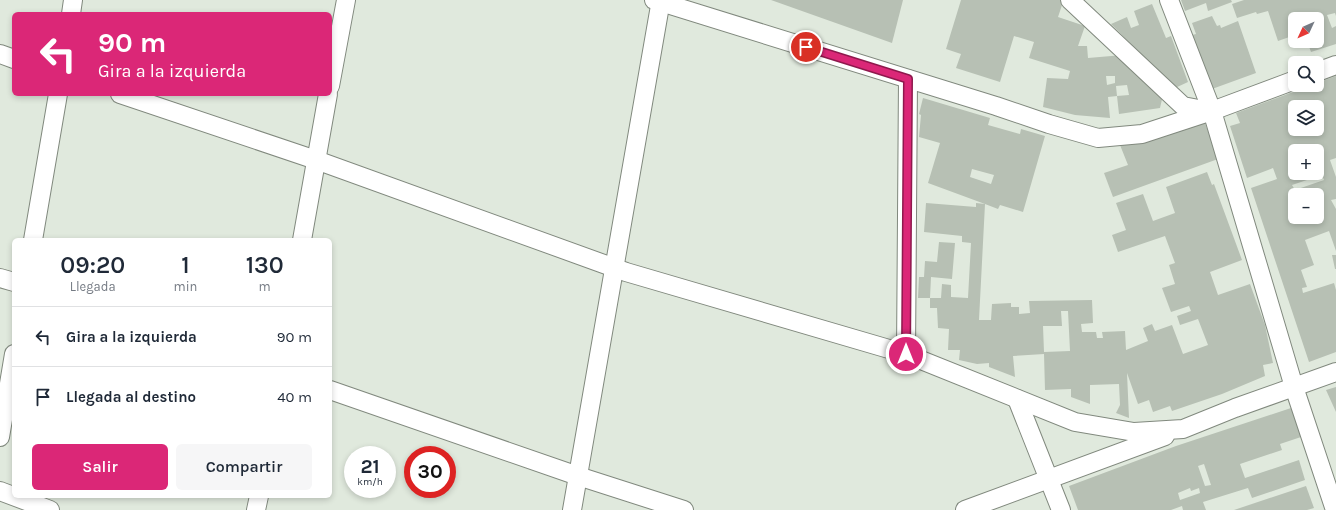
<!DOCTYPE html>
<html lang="es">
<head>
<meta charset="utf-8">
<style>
	body { margin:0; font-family:Karla,sans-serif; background:#f6f6f7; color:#1f2937; height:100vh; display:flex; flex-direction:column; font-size:15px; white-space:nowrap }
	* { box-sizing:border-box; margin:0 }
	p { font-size:13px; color:#747a83 }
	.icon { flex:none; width:22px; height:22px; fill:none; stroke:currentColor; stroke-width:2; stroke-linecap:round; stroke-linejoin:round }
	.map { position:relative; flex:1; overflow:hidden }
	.details { position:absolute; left:12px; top:238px; width:320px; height:260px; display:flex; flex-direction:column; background:#fff; border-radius:6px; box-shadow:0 2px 6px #0003 }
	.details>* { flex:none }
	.banner { position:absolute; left:12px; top:12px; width:320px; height:84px; border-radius:6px; box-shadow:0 2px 6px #0003; background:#db2777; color:#fff; overflow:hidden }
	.needle { width:26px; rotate:226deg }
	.controls { position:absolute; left:1288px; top:12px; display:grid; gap:8px }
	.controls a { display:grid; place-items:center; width:36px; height:36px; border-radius:6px; background:#fff; box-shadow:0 2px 6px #0003; font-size:20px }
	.speed { position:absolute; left:344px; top:446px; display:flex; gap:8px; font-size:20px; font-weight:700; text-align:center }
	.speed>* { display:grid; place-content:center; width:52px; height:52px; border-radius:50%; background:#fff; box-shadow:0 2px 6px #0003; line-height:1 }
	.speed small { font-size:10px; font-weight:400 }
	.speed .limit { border:6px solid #d22; background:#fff; color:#111 }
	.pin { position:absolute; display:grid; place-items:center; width:34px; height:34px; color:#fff; margin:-17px; border:2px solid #fff; border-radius:50%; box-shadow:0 1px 4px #0007 }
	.me { position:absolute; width:44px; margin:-22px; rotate:0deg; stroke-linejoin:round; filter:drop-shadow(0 0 3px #0008) }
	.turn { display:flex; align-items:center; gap:14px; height:84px; padding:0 20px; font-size:18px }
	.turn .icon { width:52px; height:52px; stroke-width:2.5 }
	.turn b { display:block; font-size:28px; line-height:34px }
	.eta { display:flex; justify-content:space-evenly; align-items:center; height:68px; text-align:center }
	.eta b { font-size:24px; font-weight:600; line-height:28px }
	.button { display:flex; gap:8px; margin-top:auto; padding:8px 20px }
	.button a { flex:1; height:46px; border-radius:6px; background:#db2777; color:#fff; font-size:16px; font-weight:600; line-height:46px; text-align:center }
	.button a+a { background:#f6f6f7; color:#1f2937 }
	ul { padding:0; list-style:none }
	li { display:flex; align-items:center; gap:12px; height:60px; padding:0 20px; border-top:1px solid #e0e1e3 }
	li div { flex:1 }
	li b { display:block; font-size:15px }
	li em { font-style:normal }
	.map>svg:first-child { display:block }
	.building { fill:#b7c0b4; fill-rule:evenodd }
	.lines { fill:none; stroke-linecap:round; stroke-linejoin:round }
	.street-casing { stroke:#81897e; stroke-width:20 }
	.street { stroke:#fff; stroke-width:18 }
	.route-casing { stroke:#8e194d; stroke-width:10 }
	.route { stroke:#db2777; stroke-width:7 }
</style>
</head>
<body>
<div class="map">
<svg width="1336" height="510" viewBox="0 0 1336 510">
	<rect width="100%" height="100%" fill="#e0e9dd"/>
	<g class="building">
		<polygon points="771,0 903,0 892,43"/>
		<path d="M961,0h100l2,2 -5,15 27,9 -7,20h9l1,12 35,-3 40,40 -3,13 -41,6 -2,-18 12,-1 -2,-10 -11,1 1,10 -9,1 2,21 -35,-3 -32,-8 4,-29 21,1 2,-8 -41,-13 5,-16 -20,-6 -14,46 -44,-14 5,-14 -15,-5zM1106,76h9v7l-8,2z"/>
		<polygon points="1181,0 1231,0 1232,2 1208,11 1206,3 1185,11"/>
		<polygon points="1244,0 1336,0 1336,16 1335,13 1327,15 1332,28 1336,26 1336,44 1311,52 1307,41 1317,41 1317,19 1295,19 1295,35 1278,41 1268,11 1257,14 1256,12 1237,18 1232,4"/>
		<polygon points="1152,4 1166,38 1171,36 1188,82 1175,88 1111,24 1127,17 1131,28 1139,25 1134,11"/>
		<polygon points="1212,16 1217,26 1220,25 1221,28 1238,21 1256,73 1212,89 1192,35 1196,34 1192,23"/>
		<path d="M1336,76v82l-6,2 6,17v22l-5,1 5,9v42l-7,-20 -24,9 9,25 -13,5 6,17 -5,1 1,5 31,-10 2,7v62l-27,10 -58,-174 26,-9 -4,-11 -26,10 -17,-52 10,-3 -4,-10 76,-28h5v-2zM1295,107h22v22h-22zM1295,151h22v22h-22zM1322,175l2,5 -29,10 -3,-5zM1295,195h22v22h-22z"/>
		<path d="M923,98l67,20 -2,7 32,9 1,-5 24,7 -22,76 -23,-7 -2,4 -13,-5 -6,116h12l1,-16 19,-1v4h8v7l11,-1 -1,-12 63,-1 1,23 -12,1 1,8h14l1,6h6l-1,-6 23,-1 1,19 22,-9 -5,-13 9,-4 3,7 17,-6 11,29 25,-9 -10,-26 -18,6 -3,-9 14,-5 -2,-5 -18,6 -9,-24 13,-4 -6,-19 6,-2 -10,-27 -47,16 -6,-17 14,-5 -10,-27 27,-9 10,27 22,-8 -9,-26 41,-15 5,13 2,-1 28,76 -32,12 8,23 32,-11 15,41 8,38 -10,2 2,11 -43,18 -50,17 -2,-5 -17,6 -4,-12 -11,4 -11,-31 2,45 -13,-5 4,-8 -1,-21 -29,1v19l-19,-7v-8l-26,1 -1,-36 -31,2 2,21 -26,-10v-4l-12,1 -18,-4 1,-10h-12l1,-21 -11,-1 -1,-20h-7v-10h-12l1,-21h5l1,-16 12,1 2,-20 16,1 -3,36 -21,-2 -1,21h11l1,-14 9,1v12l17,1 3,-55 -9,-1v-6l-38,-4 2,-29 50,4v-4l9,1 -57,-21 12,-40 -21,-6 2,-22 -2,-1zM972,169l22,6 -3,9 -21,-7zM1061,311h7l2,40 -26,1 -1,-26h19z"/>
		<polygon points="1205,123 1218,159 1113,197 1104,173 1128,165 1120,145"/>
		<polygon points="1332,255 1336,255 1336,269 1335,269"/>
		<polygon points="1336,387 1336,412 1326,390"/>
		<path d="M1297,406l10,29 -27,9 2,6 -42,14 5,14 54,-18 6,20 -53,18 -4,-10 -45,14 3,8h-23l-1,-4 -11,4h-93l-9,-24 107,-40zM1204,464l7,21 -6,1 -7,-20zM1190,488l1,3 8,-3 1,5 -20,7 -2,-7z"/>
		<polygon points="1306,486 1314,508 1307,510 1234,510"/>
	</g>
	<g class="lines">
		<g class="street-casing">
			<g id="street">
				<polyline points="654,0 996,106 1049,124 1098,138 1142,134 1212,111 1295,80"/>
				<polyline points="1070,0 1183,106 1209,111"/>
				<polyline points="1169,0 1212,111 1294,387 1335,510"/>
				<polyline points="71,14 73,0"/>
				<polyline points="0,54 14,59"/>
				<polyline points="1317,72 1336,65"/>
				<polyline points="330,86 346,0"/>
				<polyline points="120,94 316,160 626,272 906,354 1075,422 1134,432 1183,429 1235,408 1336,372"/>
				<polyline points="33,240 58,94"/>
				<polyline points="302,240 328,94"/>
				<polyline points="0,278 14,282"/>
				<polyline points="906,354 908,79"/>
				<polyline points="330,390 578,476 684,510"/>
				<polyline points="1017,399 1061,510"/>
				<polyline points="0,437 14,354"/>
				<polyline points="0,491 50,510"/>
				<polyline points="256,510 259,496"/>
				<polyline points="572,510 661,0"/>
				<polyline points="965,510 1165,436"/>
			</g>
		</g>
		<use href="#street" class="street"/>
	</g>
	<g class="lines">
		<g class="route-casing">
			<polyline id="route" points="806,47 908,79 906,354"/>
		</g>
		<use href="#route" class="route"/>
	</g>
</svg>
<div class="controls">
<a><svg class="needle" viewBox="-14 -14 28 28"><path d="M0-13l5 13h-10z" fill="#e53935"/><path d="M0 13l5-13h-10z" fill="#747a83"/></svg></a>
<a><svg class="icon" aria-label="search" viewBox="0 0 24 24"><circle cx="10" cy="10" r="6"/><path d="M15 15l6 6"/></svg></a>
<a><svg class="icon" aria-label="layers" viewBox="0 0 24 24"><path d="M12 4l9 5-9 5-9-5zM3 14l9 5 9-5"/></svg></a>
<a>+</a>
<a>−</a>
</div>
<div class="speed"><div>21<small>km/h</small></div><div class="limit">30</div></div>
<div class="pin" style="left:806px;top:47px;background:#d93025"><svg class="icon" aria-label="arrive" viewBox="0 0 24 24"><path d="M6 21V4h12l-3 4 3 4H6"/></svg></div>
<svg class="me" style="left:906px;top:354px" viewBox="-20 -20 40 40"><circle r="17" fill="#db2777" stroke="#fff" stroke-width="3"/><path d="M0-11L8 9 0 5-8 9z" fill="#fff"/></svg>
<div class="banner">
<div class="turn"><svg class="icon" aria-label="left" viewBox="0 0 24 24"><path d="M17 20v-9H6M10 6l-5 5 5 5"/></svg><div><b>90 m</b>Gira a la izquierda</div></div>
</div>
<section class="details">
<div class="eta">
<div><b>09:20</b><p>Llegada</p></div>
<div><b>1</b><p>min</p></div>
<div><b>130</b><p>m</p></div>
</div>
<ul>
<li><svg class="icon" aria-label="left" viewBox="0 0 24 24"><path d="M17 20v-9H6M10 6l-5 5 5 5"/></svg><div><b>Gira a la izquierda</b></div><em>90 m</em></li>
<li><svg class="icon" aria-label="arrive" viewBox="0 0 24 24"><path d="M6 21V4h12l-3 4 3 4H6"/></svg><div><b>Llegada al destino</b></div><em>40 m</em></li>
</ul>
<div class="button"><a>Salir</a><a>Compartir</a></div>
</section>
</div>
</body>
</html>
